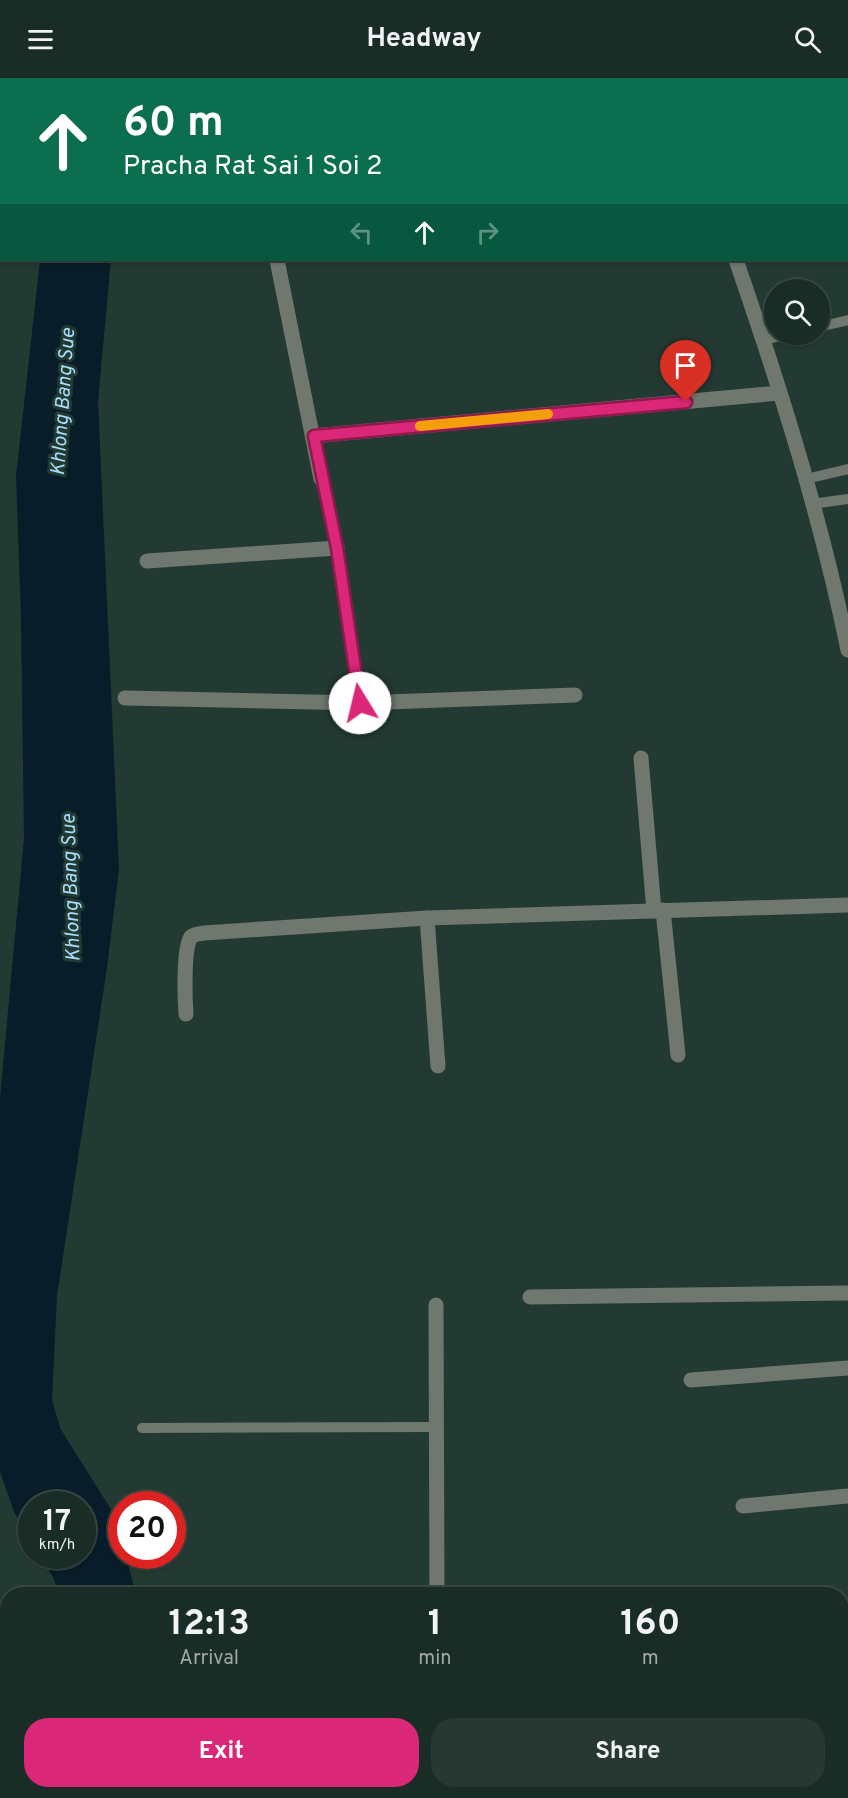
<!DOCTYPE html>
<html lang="en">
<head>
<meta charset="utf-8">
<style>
	body { margin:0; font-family:Overpass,sans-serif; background:#273832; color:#f1f3f6; height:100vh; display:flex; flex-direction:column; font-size:22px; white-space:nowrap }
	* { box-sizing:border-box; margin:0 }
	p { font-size:20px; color:#9fa7a7 }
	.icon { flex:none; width:33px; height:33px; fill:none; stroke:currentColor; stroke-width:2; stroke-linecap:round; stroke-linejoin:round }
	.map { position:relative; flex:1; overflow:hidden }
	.details { position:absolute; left:0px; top:1509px; width:849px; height:212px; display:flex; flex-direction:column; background:#1a2c26; border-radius:24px 24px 0 0; box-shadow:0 2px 4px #0004,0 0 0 2px #384843 }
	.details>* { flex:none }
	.hud { position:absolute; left:0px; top:0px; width:849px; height:183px; box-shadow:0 2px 4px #0004,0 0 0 2px #384843; background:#0b6e4f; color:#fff; overflow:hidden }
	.controls { position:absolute; left:764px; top:201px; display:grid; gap:12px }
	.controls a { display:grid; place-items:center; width:66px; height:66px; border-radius:50%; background:#1a2c26; box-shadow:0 2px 4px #0004,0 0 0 2px #384843; font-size:30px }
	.speed { position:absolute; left:18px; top:1413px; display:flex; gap:12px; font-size:30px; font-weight:700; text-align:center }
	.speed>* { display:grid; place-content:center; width:78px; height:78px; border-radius:50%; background:#1a2c26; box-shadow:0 2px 4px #0004,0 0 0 2px #384843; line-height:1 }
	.speed small { font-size:15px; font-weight:400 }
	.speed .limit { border:9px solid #d22; background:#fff; color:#111 }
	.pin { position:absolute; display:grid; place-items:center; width:51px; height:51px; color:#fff; margin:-62px -26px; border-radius:50% 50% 50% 0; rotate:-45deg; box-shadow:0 0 6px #0007 }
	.pin .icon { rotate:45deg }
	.me { position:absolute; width:66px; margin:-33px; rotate:351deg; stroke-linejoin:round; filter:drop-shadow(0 0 4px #0008) }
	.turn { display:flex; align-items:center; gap:21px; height:126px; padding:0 24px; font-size:27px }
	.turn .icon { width:78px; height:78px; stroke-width:2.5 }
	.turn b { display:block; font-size:42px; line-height:51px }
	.lanes { display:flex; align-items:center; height:57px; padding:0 24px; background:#0003; justify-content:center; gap:30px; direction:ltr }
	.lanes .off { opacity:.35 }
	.eta { display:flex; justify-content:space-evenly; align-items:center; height:102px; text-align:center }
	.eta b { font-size:36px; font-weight:700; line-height:42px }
	.primary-button { display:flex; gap:12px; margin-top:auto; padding:12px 24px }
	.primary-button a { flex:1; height:69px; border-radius:24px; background:#db2777; color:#fff; font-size:24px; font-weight:700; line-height:69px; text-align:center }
	.primary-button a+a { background:#273832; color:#f1f3f6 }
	header { display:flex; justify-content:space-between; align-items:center; height:78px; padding:0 24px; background:#1a2c26; font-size:27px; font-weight:700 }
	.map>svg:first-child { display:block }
	.water { fill:#081d29 }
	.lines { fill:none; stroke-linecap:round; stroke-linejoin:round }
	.service { stroke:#70776f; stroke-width:10 }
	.minor { stroke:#70776f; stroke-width:15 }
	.route-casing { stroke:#8e194d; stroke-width:15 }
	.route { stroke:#db2777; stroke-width:10 }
	.slow { stroke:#f59e0b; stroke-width:10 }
	.labels { text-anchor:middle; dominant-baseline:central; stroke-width:6; stroke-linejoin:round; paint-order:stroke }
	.water-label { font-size:20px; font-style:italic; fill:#a8deff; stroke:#233a32 }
</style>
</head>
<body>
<header><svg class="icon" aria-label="menu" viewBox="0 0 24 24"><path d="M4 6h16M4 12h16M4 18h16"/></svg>Headway<svg class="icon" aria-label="search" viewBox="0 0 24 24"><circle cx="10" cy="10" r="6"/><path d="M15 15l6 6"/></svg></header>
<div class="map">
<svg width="848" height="1720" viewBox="0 0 848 1720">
	<rect width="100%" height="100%" fill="#233a32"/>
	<g class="water">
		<polygon points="40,182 111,182 98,323 119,791 107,890 57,1218 52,1321 60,1350 117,1441 121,1458 122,1478 126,1478 136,1516 59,1516 54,1501 40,1478 82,1478 82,1426 32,1426 31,1463 14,1434 0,1394 0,1019 24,761 21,541 16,398"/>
		<polygon points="40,1713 121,1713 119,1720 37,1720"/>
	</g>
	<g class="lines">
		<g class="service">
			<polyline points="819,249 848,242"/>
			<polyline points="764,262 789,256"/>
			<polyline points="321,401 337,470 360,625"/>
			<polyline points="806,401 848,391"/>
			<polyline points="812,426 848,421"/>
			<polyline points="142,1350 436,1349"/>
			<polyline points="842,1701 848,1699"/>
			<polyline points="583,1720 606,1717"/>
		</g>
		<g class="minor">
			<polyline points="255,0 255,2"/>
			<polyline points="673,0 673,2"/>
			<polyline points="467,2 474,0"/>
			<polyline points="277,182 321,401"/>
			<path d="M736,182c44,127 85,257 112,390"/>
			<polyline points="313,358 779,315"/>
			<polyline points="147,483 337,470"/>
			<polyline points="125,620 360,625 575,617"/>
			<polyline points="641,680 654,833"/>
			<polyline points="663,832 678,977"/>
			<polyline points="427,840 438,988"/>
			<path d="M186,936c-1,-14 -3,-66 5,-77 2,-3 9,-3 13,-4l223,-15 421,-13"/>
			<polyline points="530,1219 848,1215"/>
			<polyline points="436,1227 437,1516"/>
			<polyline points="691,1302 848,1290"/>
			<polyline points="743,1428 848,1418"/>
			<polyline points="842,1540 848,1539"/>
			<polyline points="604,1713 606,1720"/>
		</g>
	</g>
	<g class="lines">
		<g class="route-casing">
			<polyline id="route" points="360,625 337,470 314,358 686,324"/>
		</g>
		<use href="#route" class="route"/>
		<polyline class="slow" points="420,348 548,336"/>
	</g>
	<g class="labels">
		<g class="water-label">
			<text transform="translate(64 324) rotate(-86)">Khlong Bang Sue</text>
			<text transform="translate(72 810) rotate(-92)">Khlong Bang Sue</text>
		</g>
	</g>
</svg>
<div class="controls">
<a><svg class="icon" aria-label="search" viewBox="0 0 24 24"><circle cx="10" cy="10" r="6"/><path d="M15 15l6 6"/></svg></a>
</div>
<div class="speed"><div>17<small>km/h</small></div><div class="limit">20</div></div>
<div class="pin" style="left:686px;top:324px;background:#d93025"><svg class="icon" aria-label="arrive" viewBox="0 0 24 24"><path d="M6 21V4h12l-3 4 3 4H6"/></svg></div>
<svg class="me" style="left:360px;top:625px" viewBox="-20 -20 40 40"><circle r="19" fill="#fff"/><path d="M0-13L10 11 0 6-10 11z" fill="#db2777"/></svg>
<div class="hud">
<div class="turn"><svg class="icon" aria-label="ahead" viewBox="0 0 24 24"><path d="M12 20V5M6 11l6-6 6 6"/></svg><div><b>60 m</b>Pracha Rat Sai 1 Soi 2</div></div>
<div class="lanes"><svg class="icon off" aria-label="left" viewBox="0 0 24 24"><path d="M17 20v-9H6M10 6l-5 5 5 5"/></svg><svg class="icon" aria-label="ahead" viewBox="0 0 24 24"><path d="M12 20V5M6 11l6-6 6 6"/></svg><svg class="icon off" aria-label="right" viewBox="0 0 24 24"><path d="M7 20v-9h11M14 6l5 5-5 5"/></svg></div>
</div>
<section class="details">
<div class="eta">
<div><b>12:13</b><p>Arrival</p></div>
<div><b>1</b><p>min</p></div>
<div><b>160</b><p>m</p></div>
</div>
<div class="primary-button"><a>Exit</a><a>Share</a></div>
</section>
</div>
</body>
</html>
